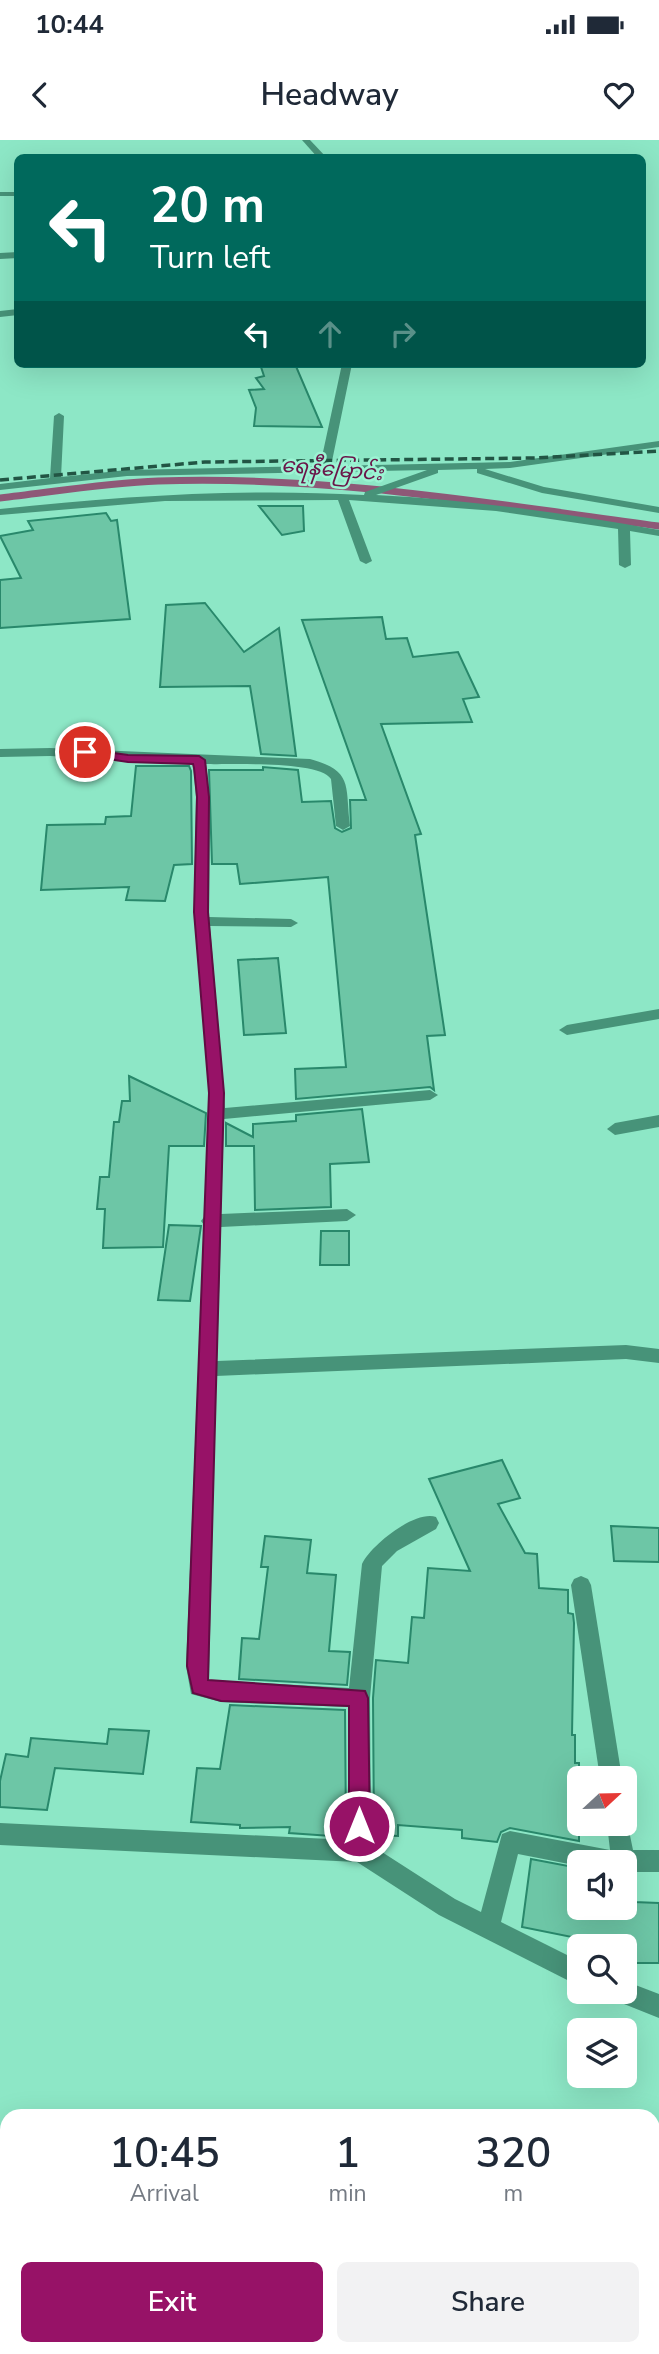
<!DOCTYPE html>
<html lang="en">
<head>
<meta charset="utf-8">
<style>
	body { margin:0; font-family:"Nunito Sans","Noto Sans Myanmar",sans-serif; background:#f2f2f3; color:#1f2937; height:100vh; display:flex; flex-direction:column; font-size:26px; white-space:nowrap }
	* { box-sizing:border-box; margin:0 }
	p { font-size:23px; color:#747a83 }
	.icon { flex:none; width:38px; height:38px; fill:none; stroke:currentColor; stroke-width:2; stroke-linecap:round; stroke-linejoin:round }
	.map { position:relative; flex:1; overflow:hidden }
	.panel { position:absolute; left:0px; top:1969px; width:660px; height:247px; display:flex; flex-direction:column; background:#fff; border-radius:21px 21px 0 0; box-shadow:0 7px 28px #0002 }
	.panel>* { flex:none }
	.guide { position:absolute; left:14px; top:14px; width:632px; height:214px; border-radius:10px; box-shadow:0 7px 28px #0002; background:#00695c; color:#fff; overflow:hidden }
	.needle { width:46px; rotate:68deg }
	.buttons { position:absolute; left:567px; top:1626px; display:grid; gap:14px }
	.buttons a { display:grid; place-items:center; width:70px; height:70px; border-radius:10px; background:#fff; box-shadow:0 7px 28px #0002; font-size:35px }
	.pin { position:absolute; display:grid; place-items:center; width:60px; height:60px; color:#fff; margin:-30px; border:4px solid #fff; border-radius:50%; box-shadow:0 2px 7px #0007 }
	.me { position:absolute; width:77px; margin:-38px; rotate:0deg; stroke-linejoin:round; filter:drop-shadow(0 0 5px #0008) }
	.turn { display:flex; align-items:center; gap:24px; height:147px; padding:0 21px; font-size:32px }
	.turn .icon { width:91px; height:91px; stroke-width:2.5 }
	.turn b { display:block; font-size:49px; line-height:60px }
	.lanes { display:flex; align-items:center; height:66px; padding:0 21px; background:#0003; justify-content:center; gap:35px; direction:ltr }
	.lanes .off { opacity:.35 }
	.eta { display:flex; justify-content:space-evenly; align-items:center; height:119px; text-align:center }
	.eta b { font-size:42px; font-weight:600; line-height:49px }
	.primary-button { display:flex; gap:14px; margin-top:auto; padding:14px 21px }
	.primary-button a { flex:1; height:80px; border-radius:10px; background:#971267; color:#fff; font-size:28px; font-weight:600; line-height:80px; text-align:center }
	.primary-button a+a { background:#f2f2f3; color:#1f2937 }
	.status { display:flex; justify-content:space-between; align-items:center; height:49px; padding:0 35px; background:#fff; direction:ltr }
	.status svg { height:19px; fill:currentColor }
	header { display:flex; justify-content:space-between; align-items:center; height:91px; padding:0 21px; background:#fff; font-size:32px; font-weight:600 }
	.map>svg:first-child { display:block }
	.lines { fill:none; stroke-linecap:round; stroke-linejoin:round }
	.stream { stroke:#8e5877; stroke-width:7 }
	.building { fill:#6dc6a6; stroke:#29886b; stroke-width:2 }
	.minor { fill:#479379; fill-rule:evenodd }
	.rail { stroke:#254; stroke-width:3.5; stroke-dasharray:9 4.5; stroke-linecap:butt }
	.route { fill:#971267; stroke:#620c43; stroke-width:2 }
	.labels { text-anchor:middle; dominant-baseline:central; stroke-width:5; stroke-linejoin:round; paint-order:stroke }
	.far-water-label { font-size:21px; font-style:italic; fill:#6a1549; stroke:#9bf4d3 }
</style>
</head>
<body>
<div class="status"><b>10:44</b><svg viewBox="0 0 49 12"><path d="M0 12V9h3v3zM5 12V6h3v6zM10 12V3h3v9zM15 12V0h3v12zM26 1h20v11H26zM47 4h2v5h-2z"/></svg></div>
<header><svg class="icon" aria-label="back" viewBox="0 0 24 24"><path d="M15 5l-7 7 7 7"/></svg>Headway<svg class="icon" aria-label="heart" viewBox="0 0 24 24"><path d="M12 20l-8-8c-3-5 5-10 8-4 3-6 11-1 8 4z"/></svg></header>
<div class="map">
<svg width="659" height="2214" viewBox="0 0 659 2214">
	<rect width="100%" height="100%" fill="#8de7c6"/>
	<g class="lines">
		<path class="stream" d="M0,358c52,-6 106,-15 158,-17 168,-6 335,23 501,45"/>
	</g>
	<g class="building">
		<polygon points="260,224 295,224 322,287 254,286 256,268 249,250 264,249 256,238 264,236"/>
		<polygon points="259,366 303,366 304,391 282,395"/>
		<polygon points="106,373 111,381 117,380 130,479 0,488 0,440 21,438 0,396 33,390 28,381"/>
		<polygon points="205,463 244,512 279,488 296,616 261,614 250,546 160,547 166,465"/>
		<polygon points="382,477 386,499 407,498 413,517 458,512 479,557 463,559 472,582 381,584 421,694 415,695 445,895 427,896 434,950 430,947 296,959 295,929 346,927 328,737 240,744 237,724 212,724 209,630 263,630 263,627 298,630 302,662 331,661 335,688 342,692 351,688 350,660 366,660 302,480"/>
		<polygon points="136,626 189,626 191,631 192,724 174,725 165,761 126,760 129,747 41,750 47,685 105,684 106,677 131,676"/>
		<polygon points="278,818 286,893 244,895 238,820"/>
		<polygon points="129,936 206,973 204,1006 169,1006 163,1107 103,1108 105,1069 97,1069 100,1037 109,1037 114,982 119,982 122,961 130,961"/>
		<polygon points="362,969 369,1022 330,1024 331,1067 255,1070 254,1006 226,1006 226,983 253,997 253,984 296,981 296,975"/>
		<polygon points="169,1085 201,1086 190,1161 158,1160"/>
		<polygon points="321,1091 349,1091 349,1125 320,1125"/>
		<polygon points="502,1320 520,1358 498,1364 525,1413 537,1414 539,1448 568,1450 568,1473 573,1474 574,1483 572,1595 575,1595 575,1623 579,1623 579,1701 510,1688 501,1692 497,1702 462,1698 462,1690 398,1685 398,1696 374,1695 373,1558 376,1520 408,1523 412,1477 424,1478 428,1428 470,1431 429,1339"/>
		<polygon points="611,1386 659,1388 659,1422 614,1421"/>
		<polygon points="265,1396 311,1400 307,1433 336,1435 329,1511 350,1512 347,1545 239,1539 242,1498 259,1499 268,1427 261,1427"/>
		<polygon points="230,1565 345,1570 346,1694 332,1693 331,1696 289,1693 290,1687 240,1688 240,1685 191,1682 197,1628 220,1629"/>
		<polygon points="109,1589 149,1591 143,1634 55,1628 47,1670 0,1667 0,1641 6,1614 28,1617 31,1598 107,1604"/>
		<polygon points="531,1719 579,1728 579,1768 625,1768 625,1756 634,1757 634,1762 659,1763 659,1823 625,1823 625,1806 579,1806 579,1817 576,1817 577,1798 522,1787"/>
	</g>
	<g class="lines">
		<g class="minor">
			<polygon points="302,0 310,0 327,18 318,18"/>
			<rect x="0" y="52" width="18" height="4"/>
			<polygon points="18,112 18,118 0,119 0,113"/>
			<polygon points="18,169 18,175 0,177 0,171"/>
			<path d="M342,224h10l-21,102 179,-4 149,-21v6l-149,21 -25,1 59,18 115,20v6l-117,-20 -65,-20v-4l-39,1v3l-62,22c95,5 189,18 283,35v6l-29,-5 1,34 -6,3 -6,-3 -1,-36 -122,-18 -147,-11 23,61 -6,3 -6,-3 -22,-61 -173,1 -165,14v-6c121,-13 242,-21 364,-14l1,-3 62,-22 -300,6 -127,14v-6l50,-6 4,-62 5,-3 5,3 -3,61 66,-7 193,-4z"/>
			<path d="M50,608l260,11c44,12 35,27 40,67l-7,4 -7,-4 -5,-47c-12,-19 -101,-14 -125,-15l4,33 -1,120 82,2 7,4 -7,4 -81,-1 15,182 205,-18 8,5 -8,5 -206,19 -3,95 126,-5 9,6 -9,6 -126,6 -4,134 409,-16 33,4v14l-33,-4 -410,17 -7,304 140,8 13,-124c9,-19 53,-54 74,-47l3,6 -3,6 -39,22 -15,15 -12,132 1,147 84,54 26,13 21,-78 8,-3 100,19 -3,-26h18l1,-8 7,34h26v22h-34v-10h-46v4l-61,-12 -17,68 78,39v25l-140,-71 -82,-53 -357,-17v-22l349,17 -1,-133 -127,-5 -30,-8 -5,-28 18,-441 -3,-4 3,-4 5,-124 -15,-181 2,-115 -3,-33 -143,-8 -50,1v-8z"/>
			<polygon points="659,869 659,879 567,895 559,890 567,885"/>
			<polygon points="659,975 659,987 615,995 607,989 615,983"/>
			<polygon points="581,1436 588,1439 591,1445 622,1638 600,1638 571,1445 574,1439"/>
			<polygon points="625,1841 659,1854 659,1878 614,1860 610,1852 625,1852"/>
			<polygon points="0,2089 7,2090 7,2116 0,2115"/>
			<polygon points="653,2166 659,2167 659,2193 653,2192"/>
		</g>
		<polyline class="rail" points="0,340 205,322 536,318 659,311"/>
	</g>
	<polygon class="route" points="85,609 128,615 199,616 205,620 209,657 208,772 224,953 208,1540 365,1551 368,1558 370,1686 367,1693 359,1695 352,1693 349,1686 349,1566 221,1561 193,1553 187,1526 209,953 194,772 197,657 194,628 193,624 128,622 80,615 80,610"/>
	<g class="labels">
		<g class="far-water-label">
			<text transform="translate(332 329) rotate(5)">ရေနီမြောင်း</text>
		</g>
	</g>
</svg>
<div class="buttons">
<a><svg class="needle" viewBox="-14 -14 28 28"><path d="M0-13l5 13h-10z" fill="#e53935"/><path d="M0 13l5-13h-10z" fill="#747a83"/></svg></a>
<a><svg class="icon" aria-label="sound" viewBox="0 0 24 24"><path d="M4 9h4l5-4v14l-5-4H4zM17 9q2 3 0 6"/></svg></a>
<a><svg class="icon" aria-label="search" viewBox="0 0 24 24"><circle cx="10" cy="10" r="6"/><path d="M15 15l6 6"/></svg></a>
<a><svg class="icon" aria-label="layers" viewBox="0 0 24 24"><path d="M12 4l9 5-9 5-9-5zM3 14l9 5 9-5"/></svg></a>
</div>
<div class="pin" style="left:85px;top:612px;background:#d93025"><svg class="icon" aria-label="arrive" viewBox="0 0 24 24"><path d="M6 21V4h12l-3 4 3 4H6"/></svg></div>
<svg class="me" style="left:359px;top:1686px" viewBox="-20 -20 40 40"><circle r="17" fill="#971267" stroke="#fff" stroke-width="3"/><path d="M0-11L8 9 0 5-8 9z" fill="#fff"/></svg>
<div class="guide">
<div class="turn"><svg class="icon" aria-label="left" viewBox="0 0 24 24"><path d="M17 20v-9H6M10 6l-5 5 5 5"/></svg><div><b>20 m</b>Turn left</div></div>
<div class="lanes"><svg class="icon" aria-label="left" viewBox="0 0 24 24"><path d="M17 20v-9H6M10 6l-5 5 5 5"/></svg><svg class="icon off" aria-label="ahead" viewBox="0 0 24 24"><path d="M12 20V5M6 11l6-6 6 6"/></svg><svg class="icon off" aria-label="right" viewBox="0 0 24 24"><path d="M7 20v-9h11M14 6l5 5-5 5"/></svg></div>
</div>
<section class="panel">
<div class="eta">
<div><b>10:45</b><p>Arrival</p></div>
<div><b>1</b><p>min</p></div>
<div><b>320</b><p>m</p></div>
</div>
<div class="primary-button"><a>Exit</a><a>Share</a></div>
</section>
</div>
</body>
</html>
